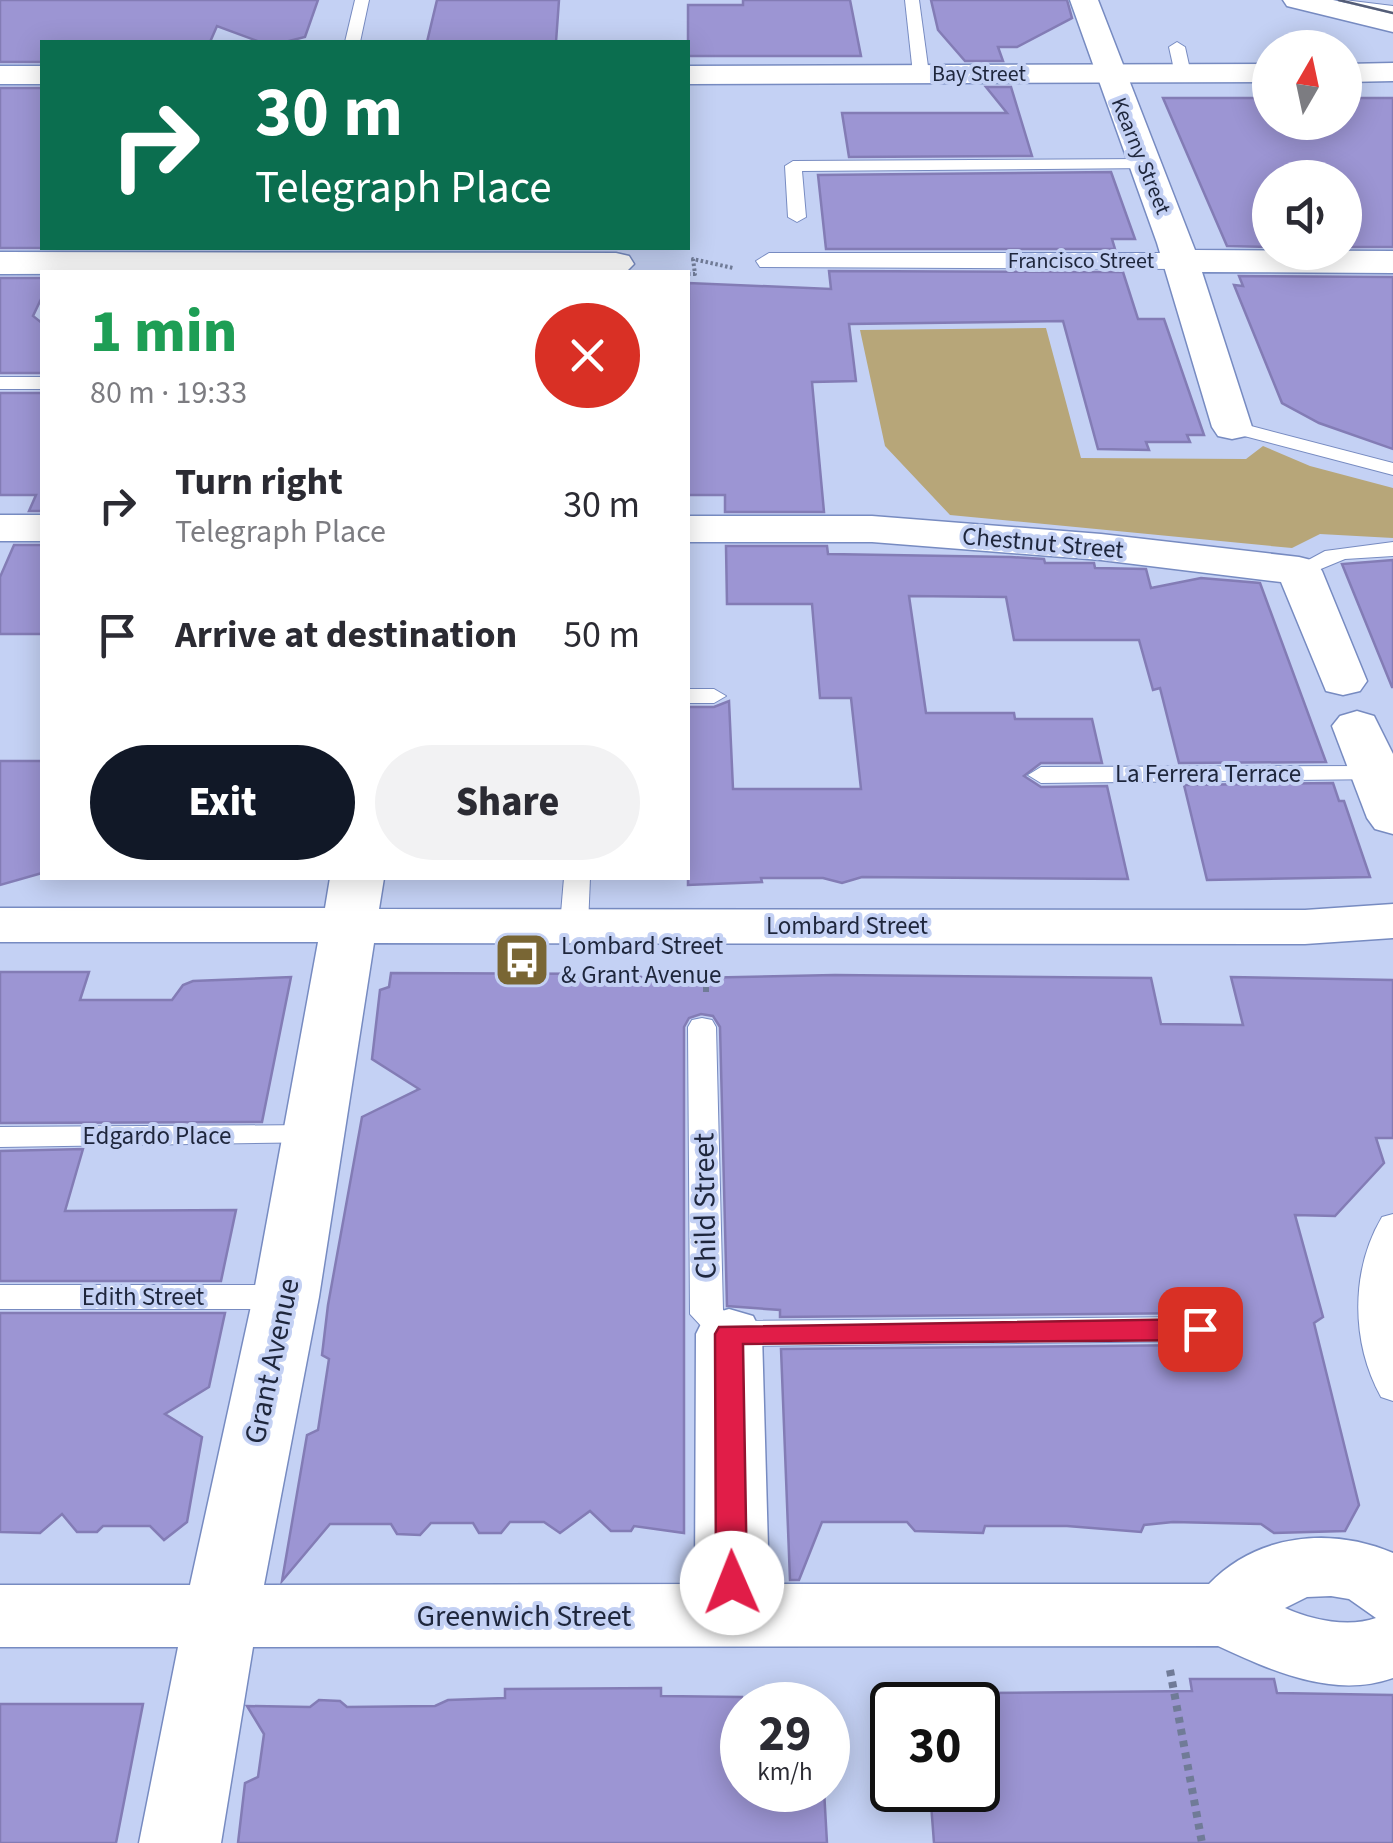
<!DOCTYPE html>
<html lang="en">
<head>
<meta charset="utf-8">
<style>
	body { margin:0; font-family:"Source Sans 3",sans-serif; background:#f2f2f3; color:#2b2b33; height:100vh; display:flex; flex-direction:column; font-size:38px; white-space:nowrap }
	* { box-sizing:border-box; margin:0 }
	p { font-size:32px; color:#7c7c81 }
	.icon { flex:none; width:55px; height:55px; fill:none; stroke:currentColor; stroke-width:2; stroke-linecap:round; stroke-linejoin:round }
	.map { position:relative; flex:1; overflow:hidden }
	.panel { position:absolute; left:40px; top:270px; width:650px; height:610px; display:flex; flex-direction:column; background:#fff; border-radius:0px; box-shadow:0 5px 25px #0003 }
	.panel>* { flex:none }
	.banner { position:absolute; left:40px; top:40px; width:650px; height:210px; border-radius:0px; box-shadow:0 5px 25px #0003; background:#0b6e4f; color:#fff; overflow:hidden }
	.needle { width:65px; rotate:9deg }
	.buttons { position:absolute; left:1252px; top:30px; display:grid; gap:20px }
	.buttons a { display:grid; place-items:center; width:110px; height:110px; border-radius:50%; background:#fff; box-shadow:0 5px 25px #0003; font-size:50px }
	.speed { position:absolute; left:720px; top:1682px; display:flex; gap:20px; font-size:50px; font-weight:700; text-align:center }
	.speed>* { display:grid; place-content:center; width:130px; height:130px; border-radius:50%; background:#fff; box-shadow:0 5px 25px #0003; line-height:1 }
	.speed small { font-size:25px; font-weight:400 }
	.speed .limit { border:5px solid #111; border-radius:15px; background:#fff; color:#111 }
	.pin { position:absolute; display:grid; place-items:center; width:85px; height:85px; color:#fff; margin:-42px; border-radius:20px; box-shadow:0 5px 15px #0006 }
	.me { position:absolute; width:110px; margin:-55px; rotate:359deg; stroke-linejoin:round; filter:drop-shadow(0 0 8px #0008) }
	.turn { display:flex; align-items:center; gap:35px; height:210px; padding:0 50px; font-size:45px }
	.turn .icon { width:130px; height:130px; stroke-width:2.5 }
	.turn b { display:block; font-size:70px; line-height:85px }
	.round { display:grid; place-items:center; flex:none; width:105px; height:105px; border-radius:52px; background:#f2f2f3 }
	.summary { display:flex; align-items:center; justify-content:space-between; height:170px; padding:0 50px }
	h1 { font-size:60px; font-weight:800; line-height:75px; color:#1e9e55 }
	.action { display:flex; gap:20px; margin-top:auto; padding:20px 50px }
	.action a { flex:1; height:115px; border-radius:60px; background:#111827; color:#fff; font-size:40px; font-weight:800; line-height:115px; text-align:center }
	.action a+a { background:#f2f2f3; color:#2b2b33 }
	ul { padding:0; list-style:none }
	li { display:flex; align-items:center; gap:30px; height:130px; padding:0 50px }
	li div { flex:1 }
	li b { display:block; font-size:38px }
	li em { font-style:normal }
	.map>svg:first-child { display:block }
	.green { fill:#b7a679 }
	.building { fill:#9c95d3; stroke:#837cb5; stroke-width:2.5 }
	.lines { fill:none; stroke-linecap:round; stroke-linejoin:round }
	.service-casing { stroke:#778bc1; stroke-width:2 }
	.pedestrian-casing { stroke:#778bc1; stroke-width:2 }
	.minor-casing { stroke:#778bc1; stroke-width:3 }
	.secondary-casing { stroke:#778bc1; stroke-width:3 }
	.primary-casing { stroke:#778bc1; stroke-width:3 }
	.path-far2 { stroke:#707b97; stroke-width:4; stroke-dasharray:2.5 2.5; stroke-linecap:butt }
	.path-far1 { stroke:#707b97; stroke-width:6; stroke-dasharray:5 5; stroke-linecap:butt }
	.path { stroke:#707b97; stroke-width:8; stroke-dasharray:6 6; stroke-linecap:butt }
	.service { fill:#fff; fill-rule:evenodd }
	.pedestrian { fill:#fff; fill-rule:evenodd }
	.minor { fill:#fff; fill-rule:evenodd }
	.secondary { fill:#fff; fill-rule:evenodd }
	.primary { fill:#fff; fill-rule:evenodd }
	.tram { stroke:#545d77; stroke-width:2.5 }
	.route { fill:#e11d48; stroke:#92132f; stroke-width:2.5 }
	.labels { text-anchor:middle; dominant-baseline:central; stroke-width:8; stroke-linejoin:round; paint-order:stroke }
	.far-street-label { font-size:22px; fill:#1e263c; stroke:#c4d1f4 }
	.street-label { font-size:25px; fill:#1e263c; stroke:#c4d1f4 }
	.poi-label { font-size:25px; fill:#1e263c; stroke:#c4d1f4; text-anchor:start }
	.near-street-label { font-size:30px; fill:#1e263c; stroke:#c4d1f4 }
</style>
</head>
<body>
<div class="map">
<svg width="1393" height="1843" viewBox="0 0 1393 1843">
	<rect width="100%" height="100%" fill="#c4d1f4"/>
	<polygon class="green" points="1046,328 1081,458 1246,459 1263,446 1310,466 1393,488 1393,538 1320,534 1292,548 950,515 885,446 860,330"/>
	<g class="building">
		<polygon points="0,0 318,0 305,37 285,42 260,42 217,26 210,42 42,42 42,62 0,62"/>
		<polygon points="437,0 559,0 556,42 427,42"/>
		<polygon points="743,0 850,0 861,56 688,56 688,5 743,5"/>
		<polygon points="931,0 1067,0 1072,18 1017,47 998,47 1003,61 965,61 938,30"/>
		<polygon points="986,87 1011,87 1032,156 849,157 842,113 1007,113"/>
		<rect x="0" y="88" width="42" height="160"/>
		<polygon points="1163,98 1270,98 1270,122 1345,122 1345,98 1393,98 1393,247 1345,247 1345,178 1270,178 1270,247 1227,246"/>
		<polygon points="1111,172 1135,239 1112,239 1115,249 826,249 818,175"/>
		<polygon points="829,271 1123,272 1138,319 1164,319 1204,435 1187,435 1190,442 1146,442 1149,450 1098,449 1063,321 849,324 856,381 812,382 824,512 725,512 725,495 688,495 689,283 831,289"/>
		<polygon points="1239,276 1393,277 1393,449 1319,423 1282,403 1234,285 1243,286"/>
		<polygon points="0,278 42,278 42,297 33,316 42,323 42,373 0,373"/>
		<polygon points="0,393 42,393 42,511 29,511 36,495 0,495"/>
		<polygon points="14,545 42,545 42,634 0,634 0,577"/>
		<polygon points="726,546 827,546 828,554 1011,557 1044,559 1045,563 1094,563 1095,568 1146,569 1151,588 1201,578 1260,583 1326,762 1179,763 1160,688 1153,690 1139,640 1014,640 1006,597 909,596 926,713 1014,713 1015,719 1092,719 1102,763 1041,763 1024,776 1041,787 1107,786 1128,879 862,877 842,883 823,878 761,878 762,882 688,885 688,707 714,707 729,701 733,789 861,789 851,698 820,698 812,604 727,604"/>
		<polygon points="1393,560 1393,687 1392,687 1342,564"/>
		<polygon points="0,761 42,761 42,873 0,885"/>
		<polygon points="1333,783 1339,801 1344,801 1370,877 1207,880 1184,785"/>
		<polygon points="0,972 89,972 80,1000 172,1000 183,985 193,981 291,977 262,1122 0,1123"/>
		<polygon points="391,973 637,974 644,979 835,975 1151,978 1161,1024 1243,1025 1231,977 1393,980 1393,1138 1376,1138 1384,1163 1335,1216 1295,1215 1323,1317 1314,1323 1359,1505 1345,1531 1274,1533 1261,1524 1173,1522 1144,1525 1141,1532 1067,1526 985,1526 983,1533 915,1531 907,1522 822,1522 799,1580 790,1580 781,1349 1199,1345 1214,1340 1219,1327 1212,1316 1199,1313 780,1317 780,1310 727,1306 720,1027 713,1016 701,1014 689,1018 684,1027 684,1533 634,1526 631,1531 611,1531 590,1511 560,1533 544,1522 510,1522 501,1533 479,1533 473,1523 431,1523 420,1535 397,1534 391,1524 330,1524 282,1581 307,1435 318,1430 329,1359 322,1355 328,1305 362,1117 419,1089 372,1059 380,990 389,987"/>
		<polygon points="83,1149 65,1211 236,1210 221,1281 0,1281 0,1151"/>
		<polygon points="0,1313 225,1313 209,1387 165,1414 202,1437 187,1522 164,1540 150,1526 103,1526 97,1532 77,1532 62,1514 40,1533 0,1532"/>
		<polygon points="1190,1679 1274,1679 1277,1693 1393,1695 1393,1843 934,1843 930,1790 978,1790 978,1693 1192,1691"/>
		<polygon points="661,1688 661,1696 742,1697 742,1790 824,1790 827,1843 238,1843 245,1783 258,1777 264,1734 247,1706 310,1707 319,1700 340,1701 347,1707 435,1706 448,1700 505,1698 505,1689"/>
		<polygon points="0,1704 143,1704 116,1843 0,1843"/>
	</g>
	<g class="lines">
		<g class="service-casing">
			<g id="service">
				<polygon points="355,0 369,0 360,42 345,42"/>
				<polygon points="905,0 919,0 929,74 921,79 913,74"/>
				<polygon points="1344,0 1393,6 1393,14 1346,3"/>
				<polygon points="1177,42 1185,47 1191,74 1183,79 1175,74 1169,47"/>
				<polygon points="1145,159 1153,164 1151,168 802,171 806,217 797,222 788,217 785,166 793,161"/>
				<rect x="0" y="377" width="42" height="12"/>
				<polygon points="1232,421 1393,463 1393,475 1225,431 1225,423"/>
				<polygon points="1393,542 1393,556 1345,559 1299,578 1288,571 1325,551"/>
				<polygon points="688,689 714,689 726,696 714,703 688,703"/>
				<polygon points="1376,766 1389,774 1385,779 1041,783 1028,775 1041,767"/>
				<polygon points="564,878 590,878 588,925 584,931 574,933 560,925"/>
				<polygon points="702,1018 712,1020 716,1027 723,1310 737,1321 1199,1317 1211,1320 1216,1329 1211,1338 1199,1341 729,1346 717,1343 690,1314 688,1027 692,1020"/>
				<polygon points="314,1125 325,1128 329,1135 325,1142 0,1147 0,1127"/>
				<path d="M1393,1214v187l-12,-4c-30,-54 -31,-126 1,-180z"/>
				<polygon points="0,1285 286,1285 298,1288 302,1297 298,1306 286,1309 0,1309"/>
			</g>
		</g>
		<g class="pedestrian-casing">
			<polygon id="pedestrian" points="769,253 1181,253 1194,261 1181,269 760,267 756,261"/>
		</g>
		<g class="minor-casing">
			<g id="minor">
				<polygon points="1070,0 1098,0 1195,250 1393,251 1393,273 1202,272 1252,427 1246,436 1232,439 1218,436 1212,427 1157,243"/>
				<polygon points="0,252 616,253 629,256 634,264 626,272 0,274"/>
				<rect x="0" y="515" width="42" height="26"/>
				<polygon points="688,516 872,516 1101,534 1299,557 1315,561 1322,571 1367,681 1360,691 1343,695 1326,691 1281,582 1101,560 872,542 688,542"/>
				<polygon points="1357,711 1374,716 1393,754 1393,834 1375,829 1367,818 1332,726 1340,716"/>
				<path d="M330,878h54l-5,31 926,1 88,-6v34l-88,6 -931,-1 -55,354 -55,288 431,-1 1,-250 9,-18 24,-7 24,7 9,18 7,250h440c49,-51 123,-57 184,-31v125c-59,21 -121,-7 -175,-32l-965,1 -32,196h-82l39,-196h-178v-62h190l63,-288 65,-355h-318v-34h325zM1331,1596l18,3 27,19c-28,10 -64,2 -91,-10l22,-11z"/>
			</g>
		</g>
		<g class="secondary-casing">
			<polygon id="secondary" points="1283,0 1333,0 1393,14 1393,32 1287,6"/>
		</g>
		<g class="primary-casing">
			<g id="primary">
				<polygon points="1393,63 1393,81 1345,82 1345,64"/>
				<polygon points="1270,64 1270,82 688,84 688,66"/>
				<rect x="0" y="66" width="42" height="18"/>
			</g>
		</g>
		<polyline class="path-far2" points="688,274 695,274 693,259 733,268"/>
		<polyline class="path-far1" points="706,977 706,996"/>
		<polyline class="path" points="1170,1670 1202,1843"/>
		<use href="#service" class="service"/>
		<use href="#pedestrian" class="pedestrian"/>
		<use href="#minor" class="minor"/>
		<use href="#secondary" class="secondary"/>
		<use href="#primary" class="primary"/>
		<polyline class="tram" points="1339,0 1393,13"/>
	</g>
	<polygon class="route" points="1200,1319 1209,1322 1213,1329 1209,1337 1200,1340 743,1344 747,1583 743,1592 732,1596 721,1592 716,1583 715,1334 719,1327"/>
	<defs>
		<g id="bus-square" transform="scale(2.875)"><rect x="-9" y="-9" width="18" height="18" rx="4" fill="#796634" stroke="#c4d1f4"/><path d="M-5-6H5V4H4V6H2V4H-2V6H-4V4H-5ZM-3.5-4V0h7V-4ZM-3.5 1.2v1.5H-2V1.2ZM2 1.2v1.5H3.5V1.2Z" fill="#fff"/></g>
	</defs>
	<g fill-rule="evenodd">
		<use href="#bus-square" x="522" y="960"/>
	</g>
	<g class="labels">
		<g class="far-street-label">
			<text x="979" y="74">Bay Street</text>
			<text transform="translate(1141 156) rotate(68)">Kearny Street</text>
			<text x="1081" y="261">Francisco Street</text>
		</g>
		<g class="street-label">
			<text transform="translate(1043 543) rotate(5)">Chestnut Street</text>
			<text x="1208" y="774">La Ferrera Terrace</text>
			<text x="847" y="926">Lombard Street</text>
			<text x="157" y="1136">Edgardo Place</text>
			<text x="143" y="1297">Edith Street</text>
		</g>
		<g class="poi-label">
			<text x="561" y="946">Lombard Street<tspan x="561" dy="29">&amp; Grant Avenue</tspan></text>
		</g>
		<g class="near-street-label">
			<text transform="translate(705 1206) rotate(-91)">Child Street</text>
			<text transform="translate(272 1361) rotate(-78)">Grant Avenue</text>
			<text x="524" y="1616">Greenwich Street</text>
		</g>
	</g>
</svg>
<div class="buttons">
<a><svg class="needle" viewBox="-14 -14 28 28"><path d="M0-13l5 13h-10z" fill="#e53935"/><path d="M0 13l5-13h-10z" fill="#7c7c81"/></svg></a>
<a><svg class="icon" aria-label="sound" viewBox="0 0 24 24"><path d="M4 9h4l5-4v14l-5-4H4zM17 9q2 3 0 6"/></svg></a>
</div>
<div class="speed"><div>29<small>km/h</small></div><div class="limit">30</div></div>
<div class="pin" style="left:1200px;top:1329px;background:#d93025"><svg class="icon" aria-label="arrive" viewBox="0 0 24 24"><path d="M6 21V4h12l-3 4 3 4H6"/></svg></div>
<svg class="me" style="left:732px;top:1583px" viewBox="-20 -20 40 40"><circle r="19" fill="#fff"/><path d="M0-13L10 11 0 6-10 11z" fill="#e11d48"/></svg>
<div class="banner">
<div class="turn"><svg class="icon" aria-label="right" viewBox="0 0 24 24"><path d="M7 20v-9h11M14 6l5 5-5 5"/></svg><div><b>30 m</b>Telegraph Place</div></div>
</div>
<section class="panel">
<div class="summary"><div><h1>1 min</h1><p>80 m · 19:33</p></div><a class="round" style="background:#d93025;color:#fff"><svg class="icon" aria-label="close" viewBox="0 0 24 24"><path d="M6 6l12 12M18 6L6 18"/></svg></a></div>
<ul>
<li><svg class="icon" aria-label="right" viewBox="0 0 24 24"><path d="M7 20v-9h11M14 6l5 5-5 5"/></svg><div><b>Turn right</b><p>Telegraph Place</p></div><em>30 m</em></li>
<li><svg class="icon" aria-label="arrive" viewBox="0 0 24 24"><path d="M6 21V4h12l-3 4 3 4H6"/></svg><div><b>Arrive at destination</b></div><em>50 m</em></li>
</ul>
<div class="action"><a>Exit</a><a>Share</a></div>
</section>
</div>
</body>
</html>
